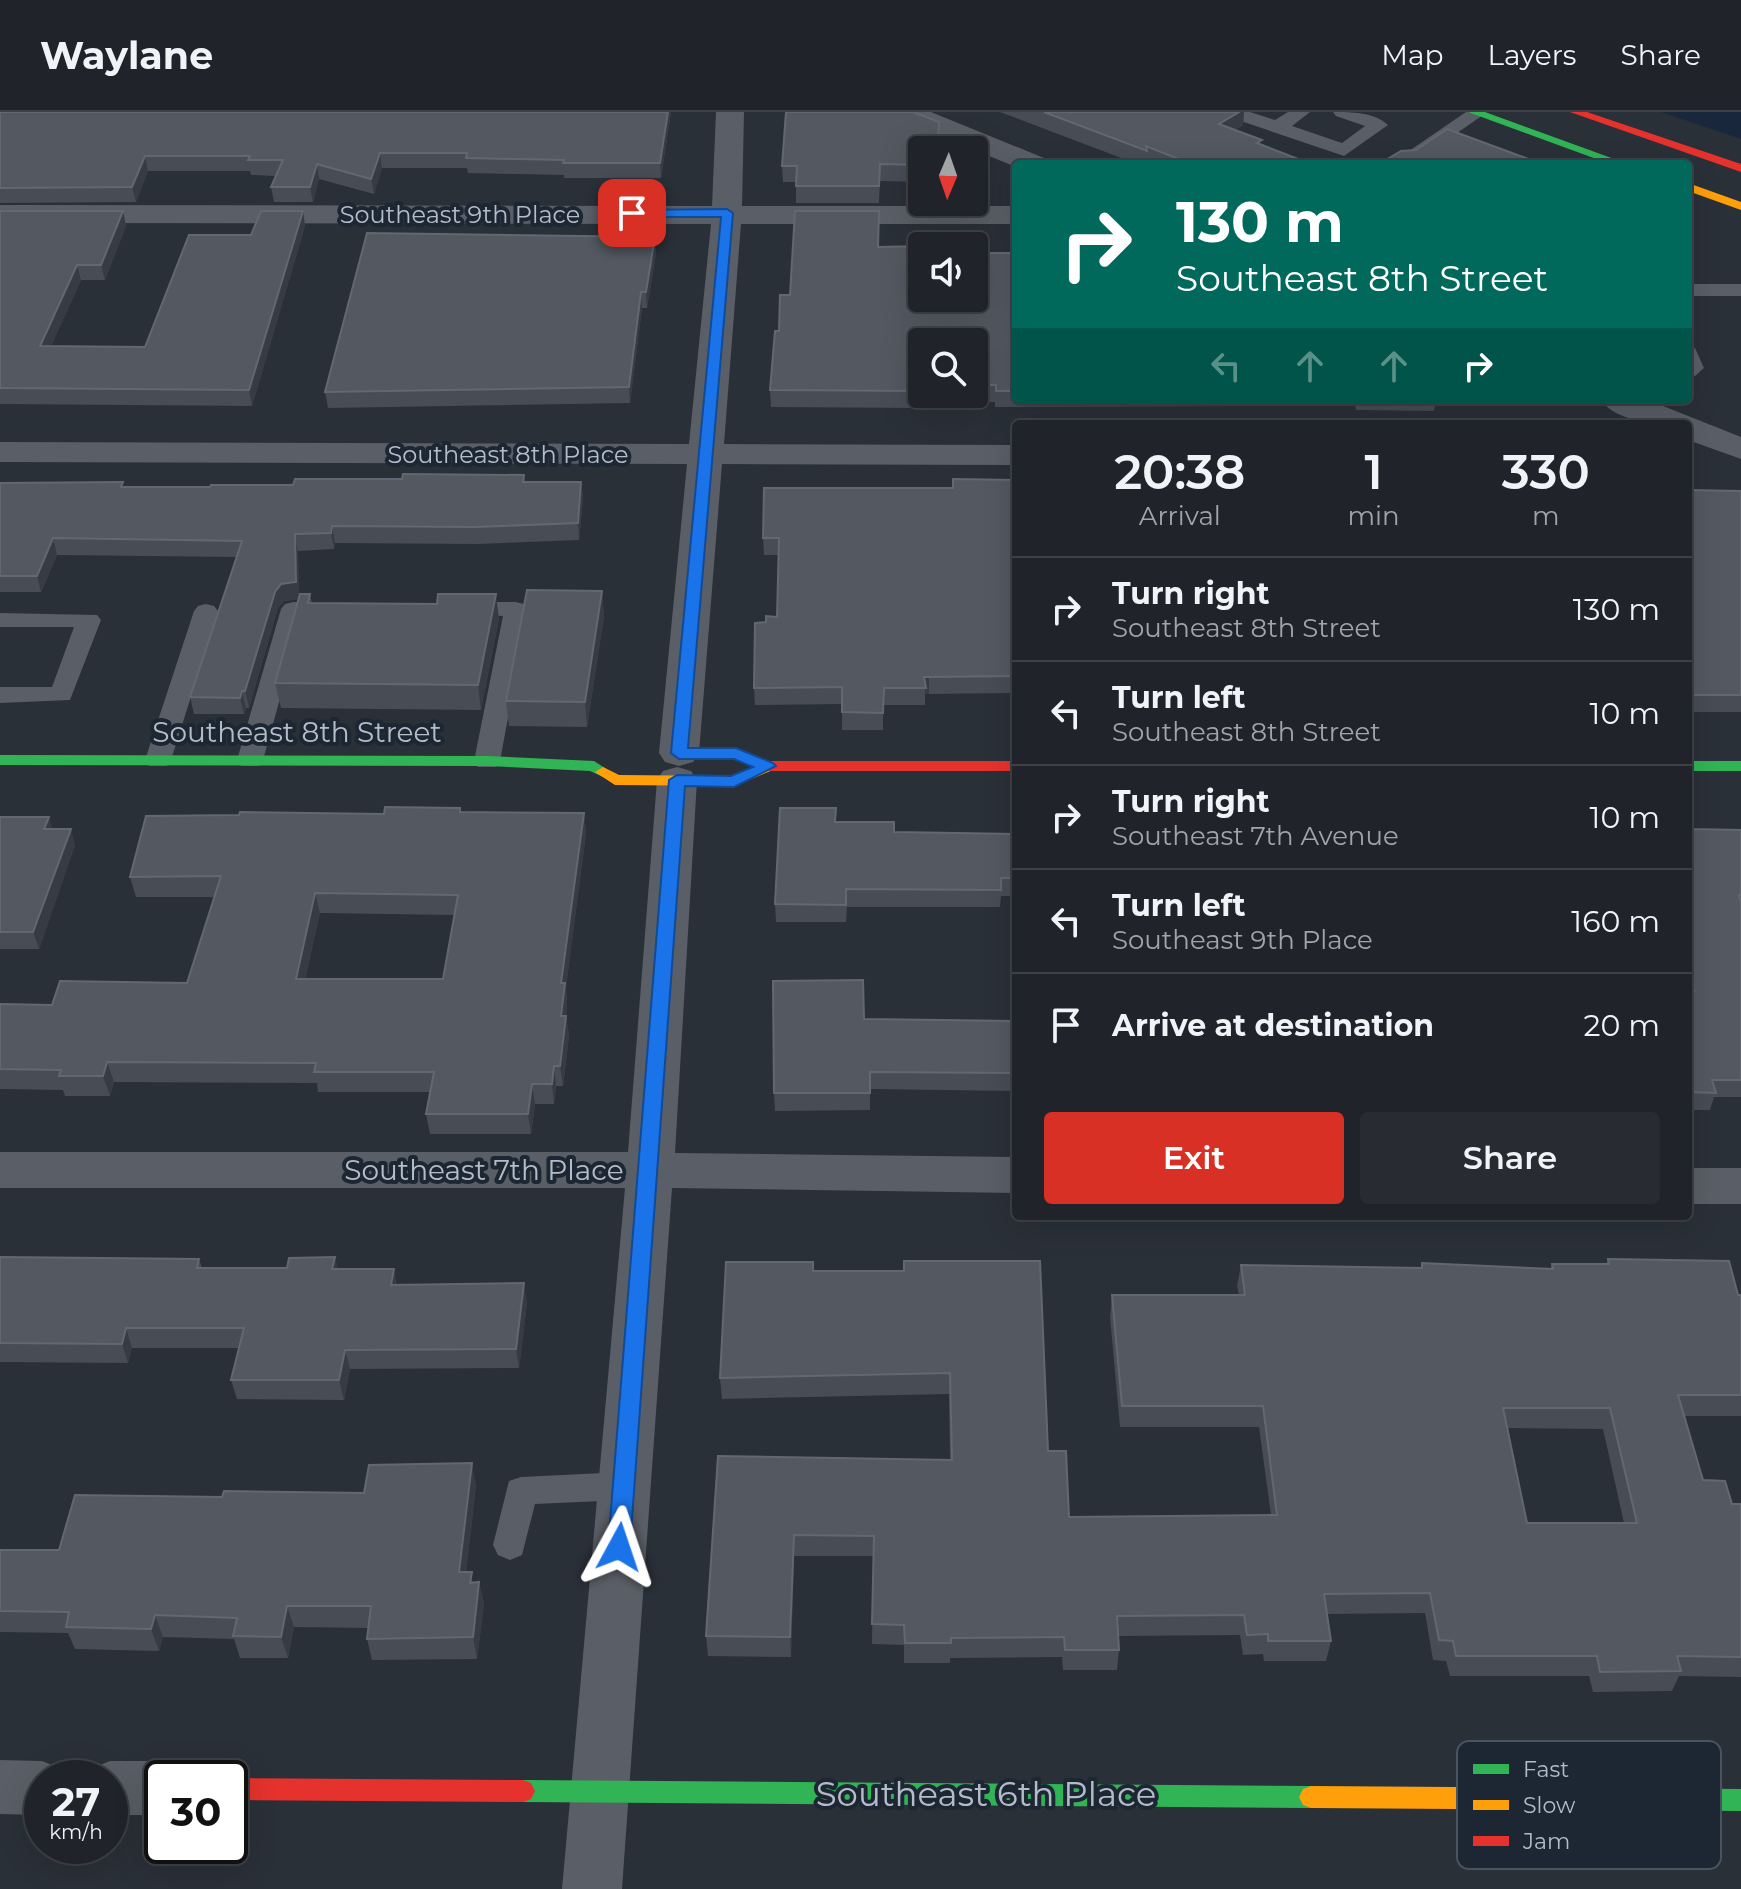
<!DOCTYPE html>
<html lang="en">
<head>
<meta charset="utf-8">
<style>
	body { margin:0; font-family:Montserrat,sans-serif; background:#282c32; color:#f1f3f6; height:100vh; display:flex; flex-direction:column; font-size:30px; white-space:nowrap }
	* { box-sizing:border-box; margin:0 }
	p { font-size:26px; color:#a2a4a8 }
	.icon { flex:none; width:44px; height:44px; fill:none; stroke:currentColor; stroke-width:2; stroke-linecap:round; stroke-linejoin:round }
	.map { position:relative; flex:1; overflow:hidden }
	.panel { position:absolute; left:1012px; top:308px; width:680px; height:800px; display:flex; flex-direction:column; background:#20242a; border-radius:8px; box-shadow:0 8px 32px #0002,0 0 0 2px #3d4147 }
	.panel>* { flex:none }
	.hud { position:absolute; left:1012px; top:48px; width:680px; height:244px; border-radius:8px; box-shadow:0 8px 32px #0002,0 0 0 2px #3d4147; background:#00695c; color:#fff; overflow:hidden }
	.needle { width:52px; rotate:182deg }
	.buttons { position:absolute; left:908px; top:24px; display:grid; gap:16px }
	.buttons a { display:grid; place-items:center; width:80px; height:80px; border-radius:8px; background:#20242a; box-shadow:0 8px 32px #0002,0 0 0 2px #3d4147; font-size:40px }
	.speed { position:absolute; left:24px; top:1648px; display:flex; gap:16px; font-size:40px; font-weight:700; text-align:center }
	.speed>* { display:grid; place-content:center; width:104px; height:104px; border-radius:50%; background:#20242a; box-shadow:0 8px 32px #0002,0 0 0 2px #3d4147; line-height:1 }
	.speed small { font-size:20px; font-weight:400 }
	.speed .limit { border:4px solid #111; border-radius:12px; background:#fff; color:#111 }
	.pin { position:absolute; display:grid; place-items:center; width:68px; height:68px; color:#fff; margin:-34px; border-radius:16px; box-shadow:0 4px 12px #0006 }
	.me { position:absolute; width:88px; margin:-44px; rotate:5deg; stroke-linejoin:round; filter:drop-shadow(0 0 6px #0008) }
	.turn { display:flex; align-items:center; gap:28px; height:168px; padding:0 32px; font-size:36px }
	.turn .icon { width:104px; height:104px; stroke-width:2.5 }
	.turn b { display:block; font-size:56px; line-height:68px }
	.lanes { display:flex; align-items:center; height:76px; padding:0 32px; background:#0003; justify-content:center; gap:40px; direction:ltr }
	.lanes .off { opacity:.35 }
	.eta { display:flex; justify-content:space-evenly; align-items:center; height:136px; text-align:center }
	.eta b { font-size:48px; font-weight:600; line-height:56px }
	.action { display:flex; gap:16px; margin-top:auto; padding:16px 32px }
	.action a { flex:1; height:92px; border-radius:8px; background:#d93025; color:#fff; font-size:32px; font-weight:600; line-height:92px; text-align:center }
	.action a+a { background:#282c32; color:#f1f3f6 }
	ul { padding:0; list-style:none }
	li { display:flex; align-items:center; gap:24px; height:104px; padding:0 32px; border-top:2px solid #3d4147 }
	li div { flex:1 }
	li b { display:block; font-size:30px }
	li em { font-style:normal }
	header { display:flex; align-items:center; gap:48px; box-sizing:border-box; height:112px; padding:0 40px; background:#20242a; border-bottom:2px solid #3d4147 }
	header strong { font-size:38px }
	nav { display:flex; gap:44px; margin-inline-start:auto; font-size:28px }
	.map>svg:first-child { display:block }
	.water { fill:#19273c }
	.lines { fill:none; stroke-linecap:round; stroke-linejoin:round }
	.lane { fill:#5a5e66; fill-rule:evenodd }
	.street { fill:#5a5e66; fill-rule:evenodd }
	.fast { fill:#30b455; fill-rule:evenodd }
	.slow { fill:#ff9f0a; fill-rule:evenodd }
	.jam { fill:#e5322d; fill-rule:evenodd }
	.wall { fill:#474c55; fill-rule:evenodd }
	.shaded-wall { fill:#373c44 }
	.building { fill:#535861; stroke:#626872; stroke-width:2; fill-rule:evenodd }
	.route { fill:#1a73e8; stroke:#114b97; stroke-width:2 }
	.labels { text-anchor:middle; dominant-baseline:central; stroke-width:8; stroke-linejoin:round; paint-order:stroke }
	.far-street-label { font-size:24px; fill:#b4bcc9; stroke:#1d2633 }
	.street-label { font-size:28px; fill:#b4bcc9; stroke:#1d2633 }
	.near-street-label { font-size:34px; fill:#b4bcc9; stroke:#1d2633 }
	.key { fill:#1d2633; stroke:#4a5360; stroke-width:2 }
	.key-label { font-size:22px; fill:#b4bcc9 }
</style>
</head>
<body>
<header>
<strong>Waylane</strong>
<nav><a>Map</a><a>Layers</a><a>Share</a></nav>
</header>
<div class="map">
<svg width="1741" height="1777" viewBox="0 0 1741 1777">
	<rect width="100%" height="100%" fill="#2a3038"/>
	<polygon class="water" points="1661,0 1741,0 1741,27"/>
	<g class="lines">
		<g class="lane">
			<path d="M1223,0h27l25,8 13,-8h22l-18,14 50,17 23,-17 -29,-10 -3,-4c19,0 41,0 55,13l-44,31 -118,-40z"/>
			<polygon points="1466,0 1486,1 1412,52 1390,52"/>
			<rect x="1688" y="172" width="53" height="12"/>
			<polygon points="1688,234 1695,236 1704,256 1695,264 1688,266"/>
			<polygon points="293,490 342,492 346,497 342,502 303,504 263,648 259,654 241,654 237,648 281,497 285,492"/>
			<polygon points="459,490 516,490 524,492 528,497 500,649 496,655 478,655 474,649 503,504 451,502 447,497 451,492"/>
			<polygon points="206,492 214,494 218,499 171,648 167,654 149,654 145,648 194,499 198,494"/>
			<polygon points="0,501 97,503 101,508 70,588 0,591 0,575 52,575 74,515 0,515"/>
			<polygon points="624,1360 636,1364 641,1374 636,1384 624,1388 535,1392 522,1443 510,1448 498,1443 493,1433 509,1369 521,1365"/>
		</g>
		<g class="street">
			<polygon points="716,0 744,0 742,94 1016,94 1016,112 741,112 724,332 1016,333 1016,353 722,352 699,641 693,650 679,654 665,650 659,641 687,352 0,350 0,330 689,332 711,112 0,111 0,93 712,94"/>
			<polygon points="892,0 931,0 1044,46 1049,52 1016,52 1016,55 896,6"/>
			<path d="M1601,288h47l93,37v22l-53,-19v-16c-26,0 -70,0 -87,-24z"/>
			<polygon points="677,655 691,659 697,668 675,1041 1016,1045 1016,1081 672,1076 622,1777 562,1777 625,1076 0,1076 0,1040 628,1040 657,668 663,659"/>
			<rect x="1688" y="1056" width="53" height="36"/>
			<polygon points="0,1648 42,1649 62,1657 66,1666 42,1666 42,1703 0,1702"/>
			<polygon points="110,1649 162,1649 182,1657 186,1666 162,1666 162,1703 110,1703 110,1666 86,1666 90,1657"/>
		</g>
		<g class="fast">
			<polygon points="1468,0 1485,0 1628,52 1610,52"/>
			<polygon points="0,643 487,644 594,649 611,660 603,665 590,659 487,654 0,653"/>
			<rect x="1688" y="649" width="53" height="10"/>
			<polygon points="523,1668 1311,1674 1319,1677 1323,1685 1319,1693 1311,1696 523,1690 515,1687 511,1679 515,1671"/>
			<polygon points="1582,1676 1741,1677 1741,1699 1582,1698 1574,1695 1570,1687 1574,1679"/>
		</g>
		<g class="slow">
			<polygon points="1688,71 1741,90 1741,98 1688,79"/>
			<polygon points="767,649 775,654 773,658 734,674 615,673 595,660 603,655 619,663 732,664"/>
			<polygon points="1311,1674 1582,1676 1590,1679 1594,1687 1590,1695 1582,1698 1311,1696 1303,1693 1299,1685 1303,1677"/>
		</g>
		<g class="jam">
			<polygon points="1570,0 1587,0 1741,52 1741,60"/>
			<polygon points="741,638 769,649 1016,649 1016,659 767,659 735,647 733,643"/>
			<polygon points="230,1666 523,1668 531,1671 535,1679 531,1687 523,1690 230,1688"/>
		</g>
	</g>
	<g class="wall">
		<polygon points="0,0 671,0 661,66 564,66 564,63 468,61 467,56 382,56 374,82 319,67 313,90 274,90 271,75 276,64 251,63 250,59 148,59 136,90 0,91"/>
		<polygon points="1000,0 1244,0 1243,13 1235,18 1261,33 1311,52 1137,52"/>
		<polygon points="939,10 939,27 922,38 922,70 880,69 879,91 796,91 796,70 783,70 782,54"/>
		<polygon points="0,99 123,99 126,114 105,168 81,168 51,234 145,235 251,123 303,99 305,114 252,294 0,292"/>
		<polygon points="655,125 656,141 647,196 642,196 630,291 328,296 325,280"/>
		<path d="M1016,141v147h232l-1,6 -252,1v-5h-75v6l-149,-1 -1,-17 9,-59 11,-36 132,3zM922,230h52v52h-52z"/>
		<polygon points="1354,288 1436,288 1434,299 1356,298"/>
		<polygon points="524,363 525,370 581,370 583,386 579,428 477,432 335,431 334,437 298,439 299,487 310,482 312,491 499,507 481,598 281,596 275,571 299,487 284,489 278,496 249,596 246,596 244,602 194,602 190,585 236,445 57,443 41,480 0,480 0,371 124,375 210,375"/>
		<polygon points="1016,368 1016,581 929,582 925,582 925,593 883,593 883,618 842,618 842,592 755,593 754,576 766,510 777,505 778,443 764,443 763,426 953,376"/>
		<polygon points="1688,378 1741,379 1741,600 1688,600"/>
		<polygon points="602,479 604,504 587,615 509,614 506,589"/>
		<path d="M460,696l1,4 123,1 2,20 -20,154 1,16 -1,13 3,20 -6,50h-7l-2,18h-19l-4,30h-101l-4,-20 4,-22h-112l-1,-9 -203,-1 -4,14h-45l-2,-6 -63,-1v-85l52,1 135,-22 27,-86h-78l-6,-20 254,-63zM320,801l135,2 -12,64h-138z"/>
		<polygon points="0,705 52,717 75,733 39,837 0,837"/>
		<polygon points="836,710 894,720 1016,722 1016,784 1001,784 1000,795 847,795 846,810 776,810 775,792"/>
		<polygon points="1688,712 1691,717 1741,718 1741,985 1714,985 1710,998 1688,998"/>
		<polygon points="864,907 1016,909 1016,979 870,977 870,998 775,999 774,981"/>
		<polygon points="0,1145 199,1147 202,1156 338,1157 397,1173 527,1191 519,1256 350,1257 344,1288 237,1287 231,1268 239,1236 132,1236 128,1251 0,1250"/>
		<path d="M1608,1147l133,36v121h-57l19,64 29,24h9v173l-62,-1 -7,15 -79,1 -4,-16h-139l-4,-15 -13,-1 -8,-47 -98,1 4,27 -5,20h-62l-1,-7 -20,1 -3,-20 -122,1 1,14 -2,20h-54l-1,-13 -112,1v5h-46v-18l-32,-1 1,-88h-79l-3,101 -83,-1 -2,-20 12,-180 232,4 -1,-66 -227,5 -2,-21 93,-107h91v-10l144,190 21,66 202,-2 -12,-88h-139l-10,-110 2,-22h127l-2,-9 4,-21 179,3 2,-5 128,6 2,-5h54zM1508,1316l95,1 21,94h-97z"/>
		<polygon points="476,1373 466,1460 474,1471 479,1470 484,1492 477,1547 372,1548 367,1527 368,1516 294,1515 288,1546 240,1546 234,1527 163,1525 159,1539 75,1537 68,1521 0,1520 0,1438 59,1438 222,1385 364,1381"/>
	</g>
	<g class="shaded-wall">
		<polygon points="668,0 671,0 661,66 660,51"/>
		<polygon points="1239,0 1244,0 1243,13 1218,28 1219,12"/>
		<polygon points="380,41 382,56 374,82 371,67"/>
		<polygon points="145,44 148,59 136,90 132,75"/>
		<polygon points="317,52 319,67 313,90 310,75"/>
		<polygon points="123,99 126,114 105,168 101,153"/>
		<polygon points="303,99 305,114 252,294 249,278"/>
		<polygon points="655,125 656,141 647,196 646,180"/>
		<polygon points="77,153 81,168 44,250 40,234"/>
		<polygon points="641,180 642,196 630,291 629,275"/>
		<polygon points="581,370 583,386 579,428 578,411"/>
		<polygon points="332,414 335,431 334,437 331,421"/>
		<polygon points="295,422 298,439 299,487 284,489 278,496 249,596 245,579 275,480"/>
		<polygon points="53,426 57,443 41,480 37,464"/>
		<polygon points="602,479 604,504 587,615 585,590"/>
		<polygon points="496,482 499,507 481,598 478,573"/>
		<polygon points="924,565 929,565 929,582 925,582"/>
		<polygon points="242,579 246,596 244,602 240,586"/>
		<polygon points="584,701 586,721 566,875 567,891 564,924 561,904 561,871"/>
		<polygon points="49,705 54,722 44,717"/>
		<polygon points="71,717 75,733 39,837 33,820"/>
		<polygon points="315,781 320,801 301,887 296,867"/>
		<polygon points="566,904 569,924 563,974 560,954"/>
		<polygon points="107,950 114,970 110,984 103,964"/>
		<polygon points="554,954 556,974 554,992 552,972"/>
		<polygon points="532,972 535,992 531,1022 528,1002"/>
		<polygon points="335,1145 340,1165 332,1157"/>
		<polygon points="394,1157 398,1177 391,1173"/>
		<polygon points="524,1171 527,1191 519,1256 516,1237"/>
		<polygon points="126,1216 132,1236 128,1251 122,1232"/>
		<polygon points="345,1238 350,1257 344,1288 339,1268"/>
		<polygon points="472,1351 476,1373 464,1481 459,1460"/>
		<polygon points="794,1423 794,1444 791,1545 790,1525"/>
		<polygon points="479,1470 484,1492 477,1547 473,1525"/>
		<polygon points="287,1494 294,1515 288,1546 281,1525"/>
		<polygon points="155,1503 163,1525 159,1539 151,1517"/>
	</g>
	<g class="building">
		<polygon points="0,0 668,0 660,51 563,51 564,48 466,46 467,41 380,41 371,67 317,52 310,75 271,75 283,48 248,48 250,44 145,44 132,75 0,76"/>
		<polygon points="786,0 913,0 939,10 937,38 922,38 922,53 880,52 879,74 796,74 797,54 782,54"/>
		<polygon points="1044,0 1239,0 1219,12 1262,28 1257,31 1311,52 1191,52 1146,34 1147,39"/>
		<polygon points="1447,17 1542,52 1379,52 1401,39 1416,38"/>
		<polygon points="0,99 123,99 101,153 77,153 40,234 145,235 189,123 251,123 261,99 303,99 249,278 0,276"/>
		<polygon points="795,99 879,99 878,135 922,134 922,186 974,186 974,141 1016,141 1016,279 996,279 996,273 974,273 974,230 922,230 922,273 920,273 920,279 770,278 775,219 779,219 780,183 790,183"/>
		<polygon points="367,121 655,125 646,180 641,180 629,275 325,280"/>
		<polygon points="403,362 524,363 523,370 581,370 578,411 475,415 332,414 331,421 295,422 296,470 281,472 275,480 245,579 242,579 240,586 190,585 242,429 53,426 37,464 0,464 0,371 123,370 121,375 210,375 211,373 293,373 295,367 402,367"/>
		<polygon points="953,367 1016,368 1016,564 929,565 924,565 926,576 884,576 883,601 842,600 842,575 754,576 755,511 766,510 766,504 777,505 779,426 763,426 764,376 953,376"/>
		<polygon points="1688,378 1741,379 1741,583 1688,583"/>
		<polygon points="527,478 602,479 585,590 506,589"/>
		<polygon points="300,482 310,482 308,491 437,492 438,482 496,482 478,573 275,571"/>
		<path d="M385,695l75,1v4l124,1 -23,170h4l-4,33h5l-6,50h-6l-2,18h-20l-4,30h-102l8,-42h-120l2,-9 -209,-1 -4,14h-44l2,-6 -61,-1v-65l52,1 8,-24 127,2 34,-107 -91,1 16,-61 93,-1 1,-3 144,2zM315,781l143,2 -15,84h-147z"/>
		<polygon points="780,696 836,696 835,710 894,710 894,720 1016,722 1016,766 1001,766 1001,778 846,777 846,793 775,792"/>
		<polygon points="0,705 49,705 44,717 71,717 33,820 0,820"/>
		<polygon points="1688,712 1691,717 1741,718 1741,783 1739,783 1741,790 1741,968 1712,968 1716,981 1688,980 1688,879 1694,879 1688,863"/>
		<polygon points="863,868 864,907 1016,909 1016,961 870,960 870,981 774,981 773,869"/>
		<polygon points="0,1145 199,1147 197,1156 287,1156 289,1146 335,1145 332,1157 394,1157 391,1173 524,1171 516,1237 345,1238 339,1268 231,1268 244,1216 126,1216 122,1232 0,1231"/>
		<path d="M1608,1147l121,2 9,34h3v100h-63l25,85 22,1 7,23h9v153l-64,-1 4,15 -81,1 -3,-16h-141l-3,-15 -14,-1 -9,-47 -106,1 7,47h-63v-7l-21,1 -3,-20 -127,1 2,34h-54l-1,-13 -113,1v5h-46l-1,-18 -32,-1 2,-88 -80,-1 -4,102 -84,-1 12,-180 234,4 -2,-87 -230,5 6,-116h87v9h91v-10h136l8,190h18l3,66 208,-2 -14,-109h-141l-10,-111h133l-4,-30 181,3v-5l131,6 -1,-5h57zM1503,1296h107l27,115h-110z"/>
		<polygon points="472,1351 459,1460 472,1460 470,1471 479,1470 473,1525 367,1527 371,1494 287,1494 281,1525 233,1524 237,1506 155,1503 151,1517 66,1515 69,1500 0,1499 0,1438 59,1438 75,1383 222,1385 224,1379 364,1381 369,1353"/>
	</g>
	<polygon class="route" points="727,97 733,101 688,636 736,636 773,651 776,654 734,675 685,674 630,1435 627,1441 619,1444 612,1441 608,1435 669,668 677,663 731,664 753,655 734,647 679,647 671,641 721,105 632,105 626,101 632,98"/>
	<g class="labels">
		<g class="far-street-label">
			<text x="460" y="102">Southeast 9th Place</text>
			<text x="508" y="342">Southeast 8th Place</text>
		</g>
		<g class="street-label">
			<text x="297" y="620">Southeast 8th Street</text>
			<text x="484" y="1058">Southeast 7th Place</text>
		</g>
		<g class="near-street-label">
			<text x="986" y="1682">Southeast 6th Place</text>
		</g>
	</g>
	<rect x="1457" y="1629" width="264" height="128" rx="12" class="key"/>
	<rect x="1473" y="1652" width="36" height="10" fill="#30b455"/>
	<rect x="1473" y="1688" width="36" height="10" fill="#ff9f0a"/>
	<rect x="1473" y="1724" width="36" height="10" fill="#e5322d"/>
	<g class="key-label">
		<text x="1523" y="1665">Fast</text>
		<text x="1523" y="1701">Slow</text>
		<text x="1523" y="1737">Jam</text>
	</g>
</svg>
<div class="buttons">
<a><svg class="needle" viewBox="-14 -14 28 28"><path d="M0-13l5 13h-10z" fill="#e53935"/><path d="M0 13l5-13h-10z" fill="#a2a4a8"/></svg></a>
<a><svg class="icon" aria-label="sound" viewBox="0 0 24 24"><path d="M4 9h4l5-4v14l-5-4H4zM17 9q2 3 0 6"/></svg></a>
<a><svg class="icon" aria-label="search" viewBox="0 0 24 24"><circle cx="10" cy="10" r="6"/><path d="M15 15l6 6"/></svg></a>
</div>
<div class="speed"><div>27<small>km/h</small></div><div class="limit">30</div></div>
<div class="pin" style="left:632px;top:101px;background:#d93025"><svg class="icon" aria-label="arrive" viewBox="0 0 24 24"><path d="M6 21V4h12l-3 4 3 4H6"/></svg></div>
<svg class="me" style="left:619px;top:1435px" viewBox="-20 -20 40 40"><path d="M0-17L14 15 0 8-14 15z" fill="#1a73e8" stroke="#fff" stroke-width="4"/></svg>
<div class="hud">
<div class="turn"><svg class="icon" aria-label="right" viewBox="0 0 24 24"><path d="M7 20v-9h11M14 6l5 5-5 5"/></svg><div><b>130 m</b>Southeast 8th Street</div></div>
<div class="lanes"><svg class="icon off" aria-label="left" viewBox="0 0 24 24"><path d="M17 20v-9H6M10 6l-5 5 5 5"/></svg><svg class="icon off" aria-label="ahead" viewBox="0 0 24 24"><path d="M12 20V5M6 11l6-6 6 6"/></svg><svg class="icon off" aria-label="ahead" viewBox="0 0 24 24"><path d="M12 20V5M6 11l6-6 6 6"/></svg><svg class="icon" aria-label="right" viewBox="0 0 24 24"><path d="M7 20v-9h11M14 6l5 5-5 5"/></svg></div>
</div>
<section class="panel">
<div class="eta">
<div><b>20:38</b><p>Arrival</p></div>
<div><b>1</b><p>min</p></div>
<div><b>330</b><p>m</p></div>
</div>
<ul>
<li><svg class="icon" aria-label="right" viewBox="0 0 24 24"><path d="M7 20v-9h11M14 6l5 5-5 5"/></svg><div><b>Turn right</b><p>Southeast 8th Street</p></div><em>130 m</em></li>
<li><svg class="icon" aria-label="left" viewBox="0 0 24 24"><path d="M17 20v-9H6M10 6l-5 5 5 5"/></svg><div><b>Turn left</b><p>Southeast 8th Street</p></div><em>10 m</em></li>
<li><svg class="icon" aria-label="right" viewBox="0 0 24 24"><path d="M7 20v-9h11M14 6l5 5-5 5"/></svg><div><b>Turn right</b><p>Southeast 7th Avenue</p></div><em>10 m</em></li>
<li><svg class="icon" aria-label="left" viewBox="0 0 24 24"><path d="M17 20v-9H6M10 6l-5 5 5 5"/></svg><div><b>Turn left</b><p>Southeast 9th Place</p></div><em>160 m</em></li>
<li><svg class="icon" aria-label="arrive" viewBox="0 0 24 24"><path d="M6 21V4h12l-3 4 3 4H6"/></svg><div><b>Arrive at destination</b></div><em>20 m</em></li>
</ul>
<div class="action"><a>Exit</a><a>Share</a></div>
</section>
</div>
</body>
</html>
